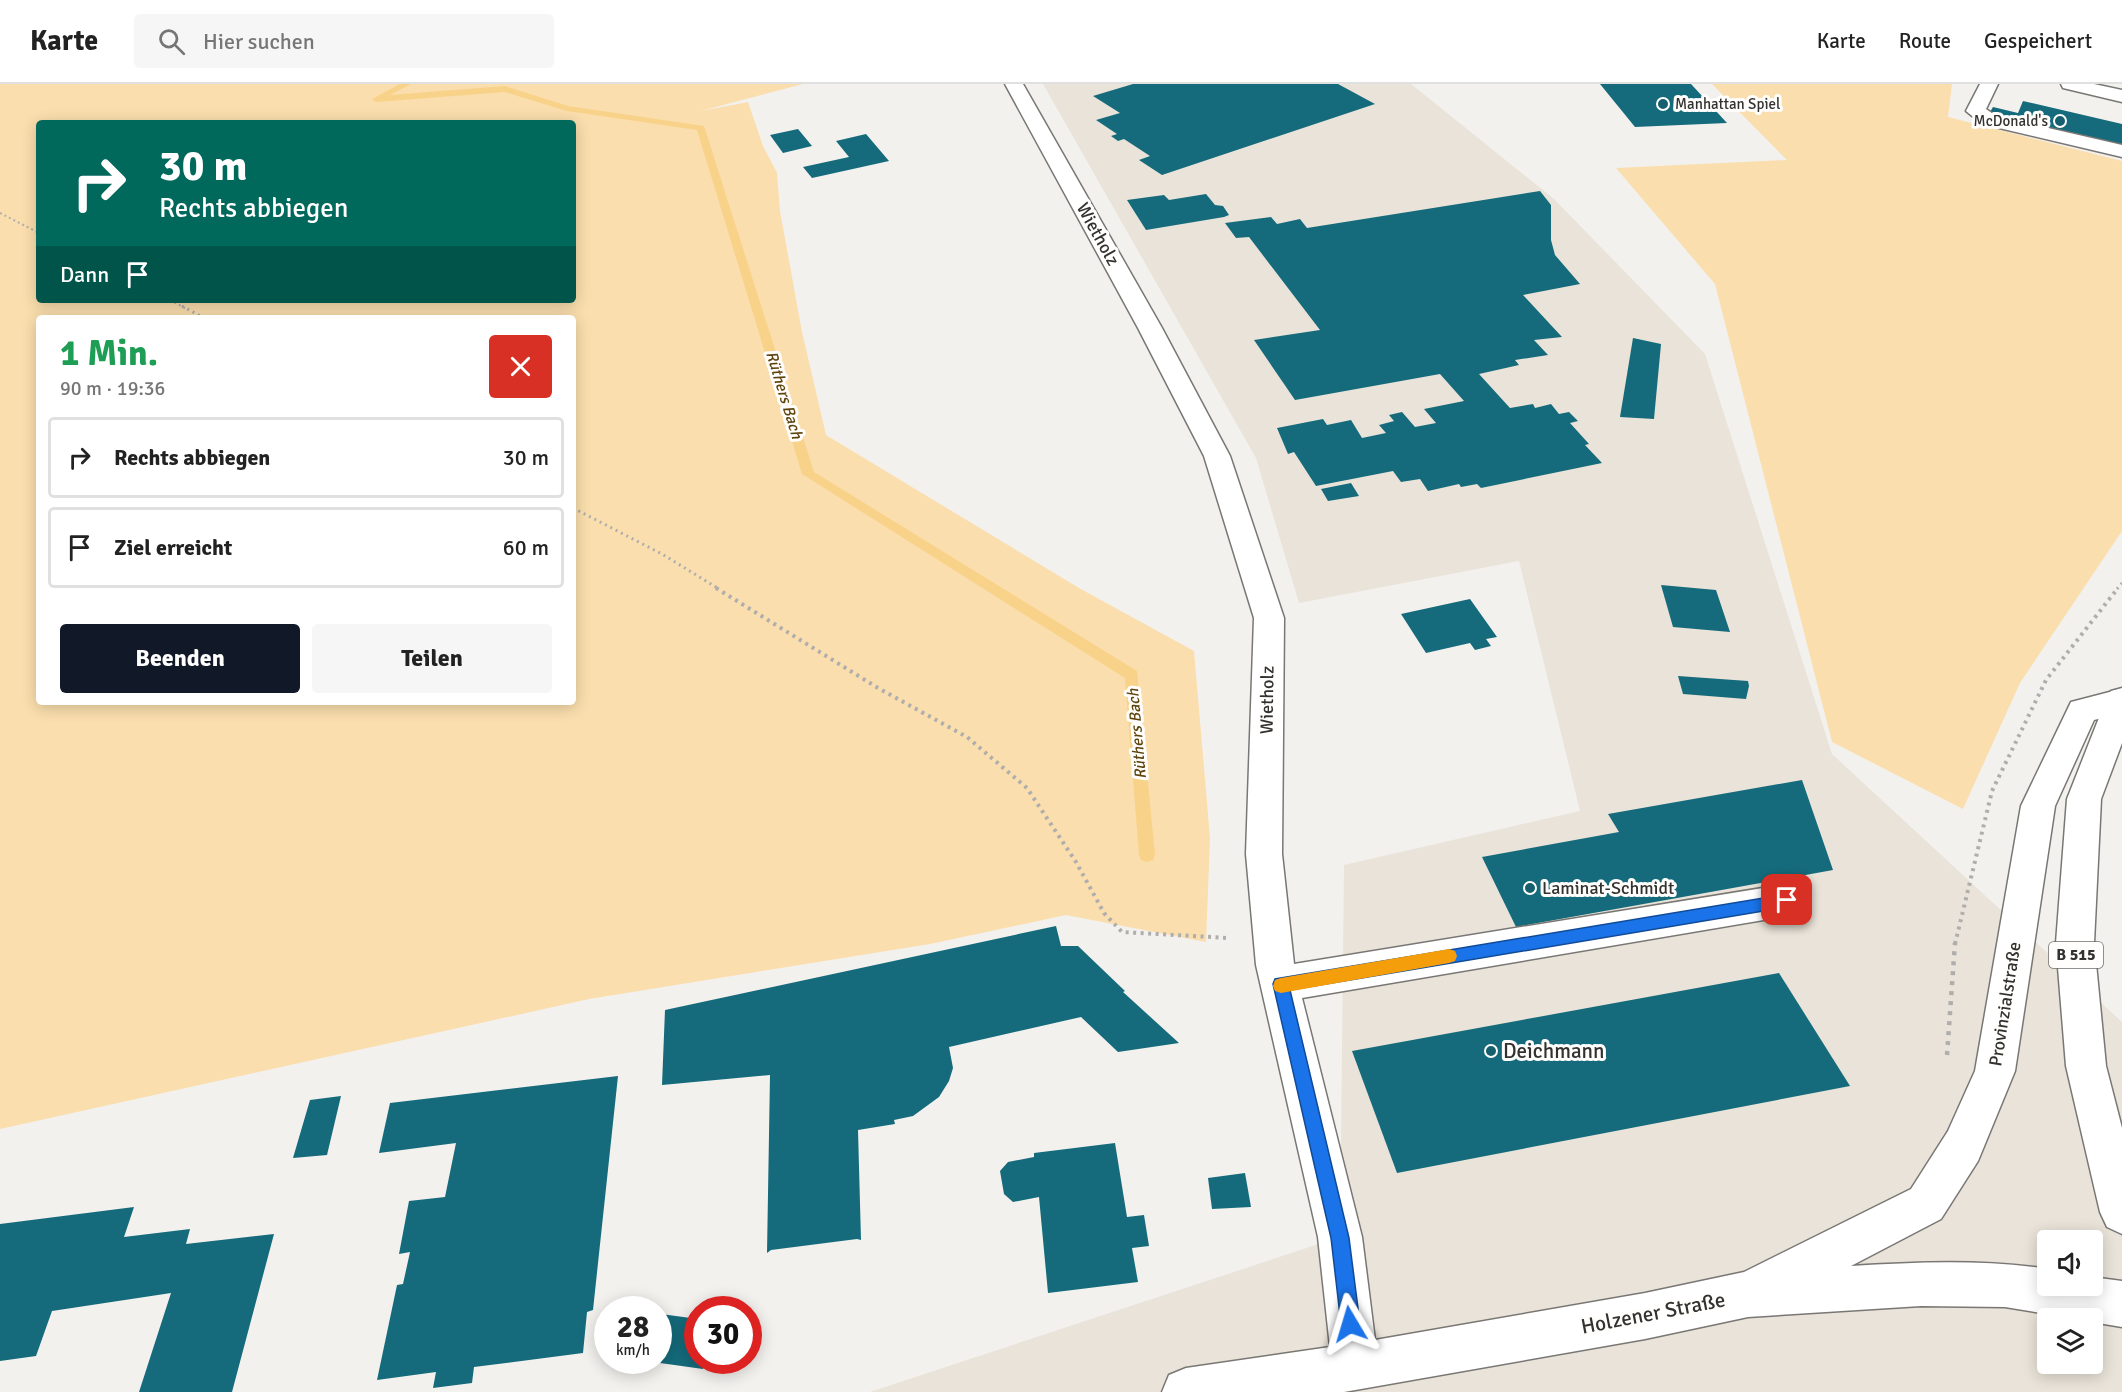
<!DOCTYPE html>
<html lang="de">
<head>
<meta charset="utf-8">
<style>
	body { margin:0; font-family:Signika,sans-serif; background:#f6f6f6; color:#222; height:100vh; display:flex; flex-direction:column; font-size:22px; white-space:nowrap }
	* { box-sizing:border-box; margin:0 }
	p { font-size:20px; color:#767676 }
	.icon { flex:none; width:33px; height:33px; fill:none; stroke:currentColor; stroke-width:2; stroke-linecap:round; stroke-linejoin:round }
	.map { position:relative; flex:1; overflow:hidden }
	.side { position:absolute; left:36px; top:231px; width:540px; height:390px; display:flex; flex-direction:column; background:#fff; border-radius:6px; box-shadow:0 3px 15px #0003 }
	.side>* { flex:none }
	.banner { position:absolute; left:36px; top:36px; width:540px; height:183px; border-radius:6px; box-shadow:0 3px 15px #0003; background:#00695c; color:#fff; overflow:hidden }
	.fabs { position:absolute; left:2037px; top:1146px; display:grid; gap:12px }
	.fabs a { display:grid; place-items:center; width:66px; height:66px; border-radius:6px; background:#fff; box-shadow:0 3px 15px #0003; font-size:30px }
	.speed { position:absolute; left:594px; top:1212px; display:flex; gap:12px; font-size:30px; font-weight:700; text-align:center }
	.speed>* { display:grid; place-content:center; width:78px; height:78px; border-radius:50%; background:#fff; box-shadow:0 3px 15px #0003; line-height:1 }
	.speed small { font-size:15px; font-weight:400 }
	.speed .limit { border:9px solid #d22; background:#fff; color:#111 }
	.pin { position:absolute; display:grid; place-items:center; width:51px; height:51px; color:#fff; margin:-26px; border-radius:12px; box-shadow:0 3px 9px #0006 }
	.me { position:absolute; width:66px; margin:-33px; rotate:353deg; stroke-linejoin:round; filter:drop-shadow(0 0 4px #0008) }
	.turn { display:flex; align-items:center; gap:21px; height:126px; padding:0 24px; font-size:27px }
	.turn .icon { width:78px; height:78px; stroke-width:2.5 }
	.turn b { display:block; font-size:42px; line-height:51px }
	.then { display:flex; align-items:center; height:57px; padding:0 24px; background:#0003; gap:12px; font-size:22px }
	.round { display:grid; place-items:center; flex:none; width:63px; height:63px; border-radius:6px; background:#f6f6f6 }
	.head { display:flex; align-items:center; justify-content:space-between; height:102px; padding:0 24px }
	h1 { font-size:36px; font-weight:700; line-height:45px; color:#1e9e55 }
	.action { display:flex; gap:12px; margin-top:auto; padding:12px 24px }
	.action a { flex:1; height:69px; border-radius:6px; background:#111827; color:#fff; font-size:24px; font-weight:700; line-height:69px; text-align:center }
	.action a+a { background:#f6f6f6; color:#222 }
	ul { padding:0; list-style:none }
	li { display:flex; align-items:center; gap:18px; height:81px; margin:0 12px 9px; padding:0 12px; border:3px solid #e0e0e0; border-radius:6px }
	li div { flex:1 }
	li b { display:block; font-size:22px }
	li em { font-style:normal }
	header { display:flex; align-items:center; gap:36px; box-sizing:border-box; height:84px; padding:0 30px; background:#fff; border-bottom:2px solid #e0e0e0 }
	header strong { font-size:28px }
	nav { display:flex; gap:33px; margin-inline-start:auto; font-size:21px }
	.search { width:420px; height:54px; background:#f6f6f6; display:flex; align-items:center; gap:15px; box-sizing:border-box; padding:0 21px; border-radius:6px; color:#767676; font-size:22px }
	.map>svg:first-child { display:block }
	.built { fill:#e9e3d9; fill-rule:evenodd }
	.green { fill:#fadead; fill-rule:evenodd }
	.lines { fill:none; stroke-linecap:round; stroke-linejoin:round }
	.stream { fill:#f9d28a; fill-rule:evenodd }
	.building { fill:#156b7b }
	.minor-casing { stroke:#797774; stroke-width:3 }
	.major-casing { stroke:#797774; stroke-width:3 }
	.path-far3 { stroke:#b0aeac; stroke-width:2; stroke-dasharray:2 3; stroke-linecap:butt }
	.path-far2 { stroke:#b0aeac; stroke-width:3; stroke-dasharray:2 4; stroke-linecap:butt }
	.path-far1 { stroke:#b0aeac; stroke-width:4; stroke-dasharray:3 4.5; stroke-linecap:butt }
	.path { stroke:#b0aeac; stroke-width:4.5; stroke-dasharray:4 6; stroke-linecap:butt }
	.minor { fill:#fff; fill-rule:evenodd }
	.major { fill:#fff; fill-rule:evenodd }
	.route { fill:#1a73e8; stroke:#114b97; stroke-width:1.5 }
	.slow { fill:#f59e0b }
	.poi-dot { fill:#165f6e; stroke:#fffefd; stroke-width:2 }
	.labels { text-anchor:middle; dominant-baseline:central; stroke-width:6; stroke-linejoin:round; paint-order:stroke }
	.far-poi-label { font-size:15px; fill:#323230; stroke:#fffefd; text-anchor:start }
	.far-water-label { font-size:16px; font-style:italic; fill:#5e440b; stroke:#fffefd }
	.shield { fill:#fffefd; stroke:#706f6e; stroke-width:1.5 }
	.shield-label { font-size:16px; font-weight:bold; fill:#323230 }
	.street-label { font-size:18px; fill:#323230; stroke:#fffefd }
	.poi-label { font-size:18px; fill:#323230; stroke:#fffefd; text-anchor:start }
	.near-poi-label { font-size:21px; fill:#323230; stroke:#fffefd; text-anchor:start }
	.near-street-label { font-size:21px; fill:#323230; stroke:#fffefd }
</style>
</head>
<body>
<header>
<strong>Karte</strong>
<div class="search"><svg class="icon" aria-label="search" viewBox="0 0 24 24"><circle cx="10" cy="10" r="6"/><path d="M15 15l6 6"/></svg>Hier suchen</div>
<nav><a>Karte</a><a>Route</a><a>Gespeichert</a></nav>
</header>
<div class="map">
<svg width="2122" height="1308" viewBox="0 0 2122 1308">
	<rect width="100%" height="100%" fill="#f3f1ee"/>
	<path class="built" d="M1043,0h368l143,115 151,155 127,400 290,268v370h-1252l470,-155 4,-372 236,-54 -61,-250 -220,42 -43,-145zM2048,1156h44v46h-44zM2048,1234h44v46h-44z"/>
	<g class="green">
		<path d="M0,0h803l-102,27 47,-9 15,44 14,27 3,38 22,121 24,103 253,153 115,63 16,187 -4,104 -140,-27 -136,29 -341,55 -589,130zM39,39h534v177h-534zM39,234h534v384h-534z"/>
		<polygon points="1712,0 1952,0 1948,33 2122,77 2122,447 2020,599 1963,725 1832,658 1715,200 1616,84 1787,76"/>
	</g>
	<g class="lines">
		<polygon class="stream" points="400,0 411,0 390,11 505,2 568,22 704,42 814,388 1137,587 1155,771 1153,776 1147,778 1141,776 1139,771 1125,594 802,390 697,46 567,27 505,8 376,18 372,15"/>
	</g>
	<g class="building">
		<polygon points="1133,0 1338,0 1375,20 1162,91 1139,76 1150,72 1124,55 1118,57 1111,52 1117,50 1096,36 1120,29 1093,12"/>
		<polygon points="1600,0 1691,0 1727,39 1635,43"/>
		<polygon points="2023,17 2122,40 2122,63 1998,33 1990,28 1993,23 2018,29"/>
		<polygon points="798,45 812,62 783,69 770,51"/>
		<polygon points="866,50 889,77 812,94 803,83 849,73 836,57"/>
		<polygon points="1540,107 1551,121 1551,156 1555,171 1580,200 1523,211 1562,253 1534,256 1548,271 1515,276 1519,281 1479,290 1510,324 1533,320 1535,324 1551,320 1559,330 1569,328 1578,337 1570,339 1589,360 1585,361 1602,379 1481,404 1477,400 1461,403 1459,400 1428,407 1420,395 1401,398 1393,387 1316,402 1294,368 1288,370 1277,344 1323,335 1327,341 1351,336 1362,354 1386,349 1379,341 1394,337 1389,331 1402,328 1415,343 1436,339 1424,325 1464,317 1440,290 1295,316 1254,256 1320,246 1249,153 1236,154 1225,139 1271,133 1277,140 1300,135 1307,144"/>
		<polygon points="1206,110 1215,121 1223,122 1229,131 1224,133 1146,146 1127,116 1164,111 1169,116"/>
		<polygon points="1633,254 1661,260 1654,335 1620,333"/>
		<polygon points="1351,399 1359,412 1328,417 1321,405"/>
		<polygon points="1661,501 1716,506 1730,548 1673,543"/>
		<polygon points="1470,515 1497,553 1486,555 1491,562 1475,566 1470,559 1426,569 1401,530"/>
		<polygon points="1678,592 1748,597 1749,602 1746,615 1683,610"/>
		<polygon points="1802,696 1833,786 1516,843 1482,773 1619,748 1608,730"/>
		<polygon points="1056,842 1061,862 1078,862 1125,907 1123,908 1179,959 1118,968 1081,933 949,963 953,984 949,997 939,1013 913,1032 894,1036 895,1040 858,1046 861,1156 857,1155 771,1166 767,1169 770,991 662,1001 665,926"/>
		<polygon points="1779,889 1850,1002 1397,1089 1352,967"/>
		<polygon points="618,992 593,1226 587,1228 583,1269 474,1283 472,1299 433,1304 436,1288 377,1296 397,1201 403,1200 410,1168 399,1170 409,1117 445,1113 456,1059 379,1069 390,1019"/>
		<polygon points="341,1012 327,1071 293,1074 310,1016"/>
		<polygon points="1115,1059 1127,1133 1144,1131 1149,1162 1132,1164 1138,1198 1048,1209 1039,1113 1013,1118 1004,1110 1000,1087 1008,1078 1034,1073 1034,1069"/>
		<polygon points="1245,1089 1251,1123 1212,1125 1208,1094"/>
		<polygon points="134,1123 124,1153 190,1145 186,1160 274,1150 232,1308 139,1308 171,1209 52,1227 36,1272 0,1277 0,1140"/>
		<polygon points="661,1230 698,1235 698,1276 706,1276 703,1285 653,1278 658,1276 658,1238"/>
	</g>
	<g class="lines">
		<g class="minor-casing">
			<g id="minor">
				<path d="M1005,0h18l139,244 68,128 54,162 -2,236 12,110 493,-80 13,5 5,11 -5,11 -13,5 -485,82 60,239 13,103 270,-47 99,-21 167,-83 37,-58 27,-60 46,-265 50,-104 50,-13 1,24 -28,7 -39,86 -40,265 -37,90 -37,58 -90,47c66,-4 131,-7 197,3v17h44v-9l30,4v46l-30,-5v-4h-20l-67,-11 -84,-1 -173,11 -103,22 -301,53h-182l7,-17 17,-7 144,-21 -12,-110 -62,-272 -10,-111 8,-236 -50,-162 -66,-128z"/>
				<polygon points="1980,0 1998,0 1986,25 1996,32 2122,61 2122,73 1982,40 1966,27"/>
				<polygon points="2061,0 2094,0 2122,6 2122,18 2063,4"/>
			</g>
		</g>
		<g class="major-casing">
			<polygon id="major" points="2122,604 2122,659 2101,715 2094,859 2106,982 2122,1044 2122,1150 2107,1143 2100,1128 2066,982 2056,859 2067,715 2106,616 2111,607"/>
		</g>
		<g class="path-far3">
			<polyline points="0,129 39,149"/>
			<polyline points="170,216 185,224"/>
		</g>
		<g class="path-far2">
			<polyline points="182,222 204,234"/>
			<polyline points="573,424 662,470 719,505"/>
			<polyline points="2117,505 2122,499"/>
		</g>
		<g class="path-far1">
			<polyline points="716,504 878,604 967,653 1027,704 1076,778 1104,829 1122,848 1228,854"/>
			<polyline points="1955,860 1992,707 2046,596 2118,504"/>
		</g>
		<polyline class="path" points="1947,971 1955,859"/>
		<use href="#minor" class="minor"/>
		<use href="#major" class="major"/>
	</g>
	<polygon class="route" points="1787,810 1792,812 1794,816 1792,821 1787,823 1290,906 1349,1154 1360,1240 1357,1247 1350,1250 1343,1247 1341,1240 1331,1154 1273,900 1275,895"/>
	<polygon class="slow" points="1449,865 1455,867 1457,872 1455,877 1449,879 1281,909 1275,907 1273,902 1275,896 1281,894"/>
	<g class="poi-dot">
		<circle cx="1663" cy="20" r="6"/>
		<circle cx="2060" cy="37" r="6"/>
		<circle cx="1530" cy="804" r="6"/>
		<circle cx="1491" cy="967" r="6"/>
	</g>
	<g class="labels">
		<g class="far-poi-label">
			<text x="1675" y="20">Manhattan Spiel</text>
			<text x="2048" y="37" text-anchor="end">McDonald's</text>
		</g>
		<g class="far-water-label">
			<text transform="translate(784 311) rotate(73)">Rüthers Bach</text>
			<text transform="translate(1137 650) rotate(-95)">Rüthers Bach</text>
		</g>
		<rect class="shield" x="2049" y="858" width="54" height="26" rx="4.5"/>
		<g class="shield-label">
			<text x="2076" y="871">B 515</text>
		</g>
		<g class="street-label">
			<text transform="translate(1098 150) rotate(61)">Wietholz</text>
			<text transform="translate(1267 616) rotate(-89)">Wietholz</text>
			<text transform="translate(2005 920) rotate(-81)">Provinzialstraße</text>
		</g>
		<g class="poi-label">
			<text x="1542" y="804">Laminat-Schmidt</text>
		</g>
		<g class="near-poi-label">
			<text x="1503" y="967">Deichmann</text>
		</g>
		<g class="near-street-label">
			<text transform="translate(1653 1229) rotate(-11)">Holzener Straße</text>
		</g>
	</g>
</svg>
<div class="fabs">
<a><svg class="icon" aria-label="sound" viewBox="0 0 24 24"><path d="M4 9h4l5-4v14l-5-4H4zM17 9q2 3 0 6"/></svg></a>
<a><svg class="icon" aria-label="layers" viewBox="0 0 24 24"><path d="M12 4l9 5-9 5-9-5zM3 14l9 5 9-5"/></svg></a>
</div>
<div class="speed"><div>28<small>km/h</small></div><div class="limit">30</div></div>
<div class="pin" style="left:1787px;top:816px;background:#d93025"><svg class="icon" aria-label="arrive" viewBox="0 0 24 24"><path d="M6 21V4h12l-3 4 3 4H6"/></svg></div>
<svg class="me" style="left:1350px;top:1240px" viewBox="-20 -20 40 40"><path d="M0-17L14 15 0 8-14 15z" fill="#1a73e8" stroke="#fff" stroke-width="4"/></svg>
<div class="banner">
<div class="turn"><svg class="icon" aria-label="right" viewBox="0 0 24 24"><path d="M7 20v-9h11M14 6l5 5-5 5"/></svg><div><b>30 m</b>Rechts abbiegen</div></div>
<div class="then">Dann<svg class="icon" aria-label="arrive" viewBox="0 0 24 24"><path d="M6 21V4h12l-3 4 3 4H6"/></svg></div>
</div>
<section class="side">
<div class="head"><div><h1>1 Min.</h1><p>90 m · 19:36</p></div><a class="round" style="background:#d93025;color:#fff"><svg class="icon" aria-label="close" viewBox="0 0 24 24"><path d="M6 6l12 12M18 6L6 18"/></svg></a></div>
<ul>
<li><svg class="icon" aria-label="right" viewBox="0 0 24 24"><path d="M7 20v-9h11M14 6l5 5-5 5"/></svg><div><b>Rechts abbiegen</b></div><em>30 m</em></li>
<li><svg class="icon" aria-label="arrive" viewBox="0 0 24 24"><path d="M6 21V4h12l-3 4 3 4H6"/></svg><div><b>Ziel erreicht</b></div><em>60 m</em></li>
</ul>
<div class="action"><a>Beenden</a><a>Teilen</a></div>
</section>
</div>
</body>
</html>
